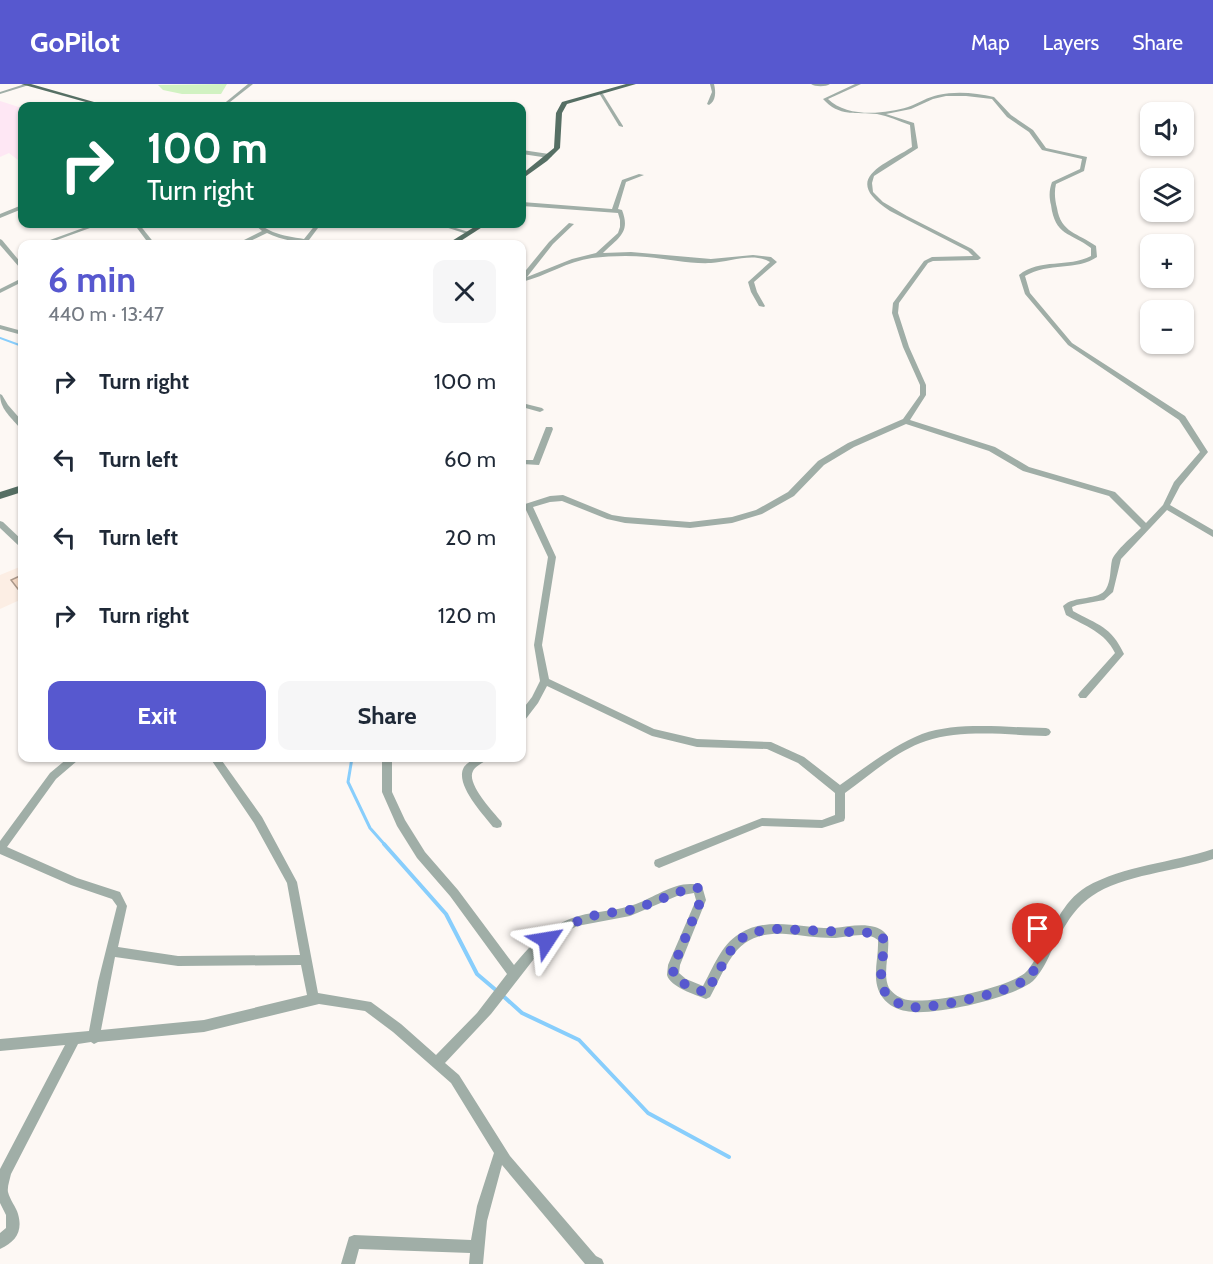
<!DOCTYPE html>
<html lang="en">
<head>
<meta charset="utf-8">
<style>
	body { margin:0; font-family:Cabin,sans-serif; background:#f6f6f7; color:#1f2937; height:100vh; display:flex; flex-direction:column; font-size:22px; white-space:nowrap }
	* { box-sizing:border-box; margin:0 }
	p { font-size:20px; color:#747a83 }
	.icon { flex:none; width:33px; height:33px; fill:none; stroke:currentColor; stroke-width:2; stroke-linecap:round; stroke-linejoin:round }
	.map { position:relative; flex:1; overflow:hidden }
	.side { position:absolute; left:18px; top:156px; width:508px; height:522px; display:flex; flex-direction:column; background:#fff; border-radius:12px; box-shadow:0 2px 4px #0004 }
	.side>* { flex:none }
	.top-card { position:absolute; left:18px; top:18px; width:508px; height:126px; border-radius:12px; box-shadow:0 2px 4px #0004; background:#0b6e4f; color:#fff; overflow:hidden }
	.fabs { position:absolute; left:1140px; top:18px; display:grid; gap:12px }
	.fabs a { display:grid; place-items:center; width:54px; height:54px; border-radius:12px; background:#fff; box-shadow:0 2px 4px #0004; font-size:30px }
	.pin { position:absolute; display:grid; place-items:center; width:51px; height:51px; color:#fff; margin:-62px -26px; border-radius:50% 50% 50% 0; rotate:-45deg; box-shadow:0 0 6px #0007 }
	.pin .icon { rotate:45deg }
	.me { position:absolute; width:66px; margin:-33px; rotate:57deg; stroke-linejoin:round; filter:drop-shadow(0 0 4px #0008) }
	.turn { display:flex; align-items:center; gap:21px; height:126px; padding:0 30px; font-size:27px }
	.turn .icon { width:78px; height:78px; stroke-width:2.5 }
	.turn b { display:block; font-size:42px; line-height:51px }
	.round { display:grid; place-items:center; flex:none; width:63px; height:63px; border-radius:12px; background:#f6f6f7 }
	.head { display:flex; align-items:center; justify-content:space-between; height:102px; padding:0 30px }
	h1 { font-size:36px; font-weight:800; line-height:45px; color:#5758cf }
	.primary-button { display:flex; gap:12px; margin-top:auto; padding:12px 30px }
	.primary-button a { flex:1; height:69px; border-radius:12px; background:#5758cf; color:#fff; font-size:24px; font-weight:800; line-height:69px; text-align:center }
	.primary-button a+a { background:#f6f6f7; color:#1f2937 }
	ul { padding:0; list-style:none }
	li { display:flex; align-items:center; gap:18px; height:78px; padding:0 30px }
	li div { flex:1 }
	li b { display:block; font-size:22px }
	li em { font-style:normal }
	header { display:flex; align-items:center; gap:36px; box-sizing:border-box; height:84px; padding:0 30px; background:#5758cf; color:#fff }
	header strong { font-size:28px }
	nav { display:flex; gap:33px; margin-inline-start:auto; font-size:21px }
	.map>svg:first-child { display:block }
	.built { fill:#fceee4 }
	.education { fill:#fee7f4 }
	.green { fill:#d1f2c2 }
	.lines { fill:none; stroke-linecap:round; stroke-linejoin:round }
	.stream-far2 { stroke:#88cefc; stroke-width:2 }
	.stream-far1 { stroke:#88cefc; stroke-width:3 }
	.stream { stroke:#88cefc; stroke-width:4 }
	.minor { fill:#a0aea7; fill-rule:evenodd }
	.major { fill:#566f64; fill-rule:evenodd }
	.shaded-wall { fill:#ac998b }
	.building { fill:#f6dac6; stroke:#ac998b; stroke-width:1.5 }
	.route { stroke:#5758cf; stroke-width:10; stroke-dasharray:0 18 }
</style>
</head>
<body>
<header>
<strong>GoPilot</strong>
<nav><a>Map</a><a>Layers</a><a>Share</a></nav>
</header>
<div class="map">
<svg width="1213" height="1180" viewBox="0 0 1213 1180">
	<rect width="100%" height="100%" fill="#fdf8f4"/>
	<polygon class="built" points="22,482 22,515 0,525 0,491"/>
	<polygon class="education" points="0,17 22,24 22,79 9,69 0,73"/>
	<polygon class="green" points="227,0 221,10 182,10 163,6 158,1"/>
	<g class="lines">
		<polyline class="stream-far2" points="0,254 22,262"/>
		<polyline class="stream-far1" points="352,674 348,698 370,744 385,761"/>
		<g class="stream">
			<polyline points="384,760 446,830 477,890 497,907"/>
			<polyline points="502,911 522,929 579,956 648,1029 729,1073"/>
		</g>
		<g class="minor">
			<polygon points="25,0 29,1 0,10 0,8"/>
			<polygon points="248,0 253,0 225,22 221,22"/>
			<path d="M710,0h4c2,8 2,17 -5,21l-2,-1 5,-12z"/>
			<path d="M811,0h19c-4,3 -15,3 -19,0z"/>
			<path d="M855,0h6l-33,15c19,19 57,15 80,8 11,-4 20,-10 30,-12 19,-4 38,-2 56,2l17,18 22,15 13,18 41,9 -3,14 -28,13c-2,8 -1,16 1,24 4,25 21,25 39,38l1,11c-20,14 -48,5 -72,19l5,17 42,50 113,73 23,36 -28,34 -10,19 43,25v7l-46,-27 -46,49 -8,33 -9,8 -27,5 -5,2 1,4c25,14 38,15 51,43l-38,44h-6l-2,-3 2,-3 35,-39c-10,-21 -30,-27 -49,-38l-3,-9c11,-11 36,-5 43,-17 5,-8 4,-20 6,-29 4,-10 21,-24 29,-32l-32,-32 -86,-25 -34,-20 -83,-27 -52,23 -30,18 -30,31 -32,18 -30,9 -42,5 -65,-5 -18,-4 -45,-18 -12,1 -17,5 23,50 -14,88 7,34 105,50 43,10 74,3 33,15 36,28c26,-18 52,-39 82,-51 37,-13 86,-6 124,-6l3,1 2,3 -2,3 -3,1c-37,-1 -84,-7 -120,5 -30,10 -56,34 -81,52v25l-1,3 -22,7 -60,-2 -103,42 -4,-2 -1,-3 1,-3 107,-42 60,2 13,-5v-22l-37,-30 -31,-14 -70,-2 -45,-11 -105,-50 -9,17 -13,17 -3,1v-11l10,-13 8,-16 -6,-36 14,-88 -22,-47 -4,1v-6l28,-9 13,-1 49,20 13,2 65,5 42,-5 24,-7 32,-18 30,-31 30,-18 55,-24 17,-24v-10l-17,-38 -11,-34 1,-10 31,-42 8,-4 41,-1 -5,-5 -78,-40c-49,-32 -8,-45 22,-64l-2,-22c-11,-4 -22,-9 -33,-11 -21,-2 -38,3 -54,-15zM946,12h20l26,3 15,18 22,15 13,18 40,9 -2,10 -28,13c-3,8 -3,15 -1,23 4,31 19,27 40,43v8c-23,12 -51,2 -72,19l6,19 43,51 111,75 21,32 -26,30 -11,23 -17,18 -31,-31 -86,-25 -34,-20 -85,-27 16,-25v-10l-17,-38 -11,-34 1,-10 29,-40 5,-2 45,-1 3,-2 -9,-9 -65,-33 -24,-14 -10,-10 -1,-9 2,-7 44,-28 -4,-25 -28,-9 25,-5 22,-10z"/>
			<polygon points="599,9 603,10 623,42 623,43 619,42"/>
			<polygon points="522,66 549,70 552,72 549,74 522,70"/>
			<path d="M639,90l5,1 -18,7 -8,27 4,1c9,23 -4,28 -19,43l28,-1 80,7 42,-4 18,2 6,5 -23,20 3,10 8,14 -1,1 -5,-1 -8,-14 -3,-10 22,-20c-17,-10 -40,0 -59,1 -21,1 -43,-4 -64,-6 -19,-2 -38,-1 -55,1 -24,3 -46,18 -70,24v-7l27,-33 20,-19 5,1 -21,20 -26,33 45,-18 24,-6 22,-20 2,-6v-7l-2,-7 -96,-7v-4l90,7 10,-29z"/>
			<polygon points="22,121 22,125 0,134 0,130"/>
			<polygon points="94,140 101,140 46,160 39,160"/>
			<polygon points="134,140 139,140 155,160 149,160"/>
			<path d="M254,140c7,0 12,5 19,8 10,4 20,5 31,7l12,-15h5l-12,16 20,4c-19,2 -45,-3 -62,-11l-23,11h-7l1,-1 24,-12z"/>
			<polygon points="436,140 443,140 472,149 467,150"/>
			<polygon points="0,155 2,156 22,180 22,185 20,184 0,161"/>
			<polygon points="22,194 22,198 0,209 0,205"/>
			<polygon points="0,241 22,247 22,251 0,245"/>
			<path d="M0,310l2,1 6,10 14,16v6h-3c-9,-11 -19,-18 -19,-33z"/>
			<polygon points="522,319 542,324 544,326 540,328 522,323"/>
			<polygon points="546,343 552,343 553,345 539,381 522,380 522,376 533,376"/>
			<polygon points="0,437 3,438 22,456 22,463 19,462 0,444"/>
			<path d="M68,674h11l-2,3 -21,18 -49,68 70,31 43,14 7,14 -9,41 60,9 122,-1 -13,-72 -33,-60 -44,-65h10l42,59 35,65 21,111 53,9 30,22 35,31 41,-42 30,-39 -57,-78 -33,-38 -20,-32 -15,-34v-34h10v34l13,28 20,32 33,38 56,75c14,-17 29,-33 49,-43 23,-12 49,-9 73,-18 20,-7 43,-26 66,-18l4,14 -26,65 -1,8 7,6 17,7c10,-18 18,-41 36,-52 30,-19 63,-5 95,-6 13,-1 27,-5 41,-1 6,2 11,5 13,11 2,15 -6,36 1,50 4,6 12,11 19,12 23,4 101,-12 118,-28 5,-5 9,-13 13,-19 14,-24 23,-51 47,-66 38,-22 86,-24 127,-38v10c-36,12 -91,16 -121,37 -21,14 -31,37 -42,58 -4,9 -10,20 -17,27 -20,17 -102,36 -127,30 -8,-1 -18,-6 -23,-13 -13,-17 -4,-38 -5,-58 -13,-10 -31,-2 -46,-2 -15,0 -31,-3 -46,-4 -50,-3 -56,26 -76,63l-4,2c-10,-4 -36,-12 -39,-24 0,0 1,-9 1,-10l28,-65 -2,-7 -17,3 -47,20 -53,10 -18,10 -22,19 -46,59 -46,49 14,12 51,81 86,100 6,3 2,5h-19l-83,-99 -15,56 -4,43h-14l1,-11 -111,-4 -4,15h-14l8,-27 5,-2 117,5 6,-34 17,-53 -43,-70 -58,-51 -28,-21 -46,-7 -115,28 -106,10 -4,2 -3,-2 -13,2 -67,130c-1,5 -4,13 -3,18 2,8 8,15 10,22 5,17 -2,28 -18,35v-16l6,-5v-13l-6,-12v-34l65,-124 -65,6v-12l89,-8 9,-49 19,-76 -5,-7 -41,-14 -71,-31v-13l50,-68zM115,873l63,9 123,-1 6,30 -103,25 -103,10z"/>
			<path d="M476,674h12c-4,5 -12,7 -15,13 -7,12 20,41 28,50l1,3 -1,3 -4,1 -4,-1c-10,-13 -39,-43 -29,-60 3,-4 8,-7 12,-9z"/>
		</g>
		<g class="major">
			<polygon points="21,0 31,0 108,22 100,22"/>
			<polygon points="626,0 636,0 567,20 562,29 560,64 547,77 522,95 522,90 554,64 556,29 562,18"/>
			<polygon points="479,140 487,140 456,160 447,160"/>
			<polygon points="22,401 22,408 0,415 0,408"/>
		</g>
	</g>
	<polygon class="shaded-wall" points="22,503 22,510 18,505"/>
	<polygon class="building" points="22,491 22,503 18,505 11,496"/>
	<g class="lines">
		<path class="route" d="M547,856l20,-15 29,-10 40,-6 56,-22 6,1 3,12 -27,65 -1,10 9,8 24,10 25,-43 11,-12 12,-6 21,-3 101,4 7,5c3,17 -7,40 2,54 5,8 15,13 24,15 20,3 91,-13 109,-23 9,-4 14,-11 20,-19"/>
	</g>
</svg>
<div class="fabs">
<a><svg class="icon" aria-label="sound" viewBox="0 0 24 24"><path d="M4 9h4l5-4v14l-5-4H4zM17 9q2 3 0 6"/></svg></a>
<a><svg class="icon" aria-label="layers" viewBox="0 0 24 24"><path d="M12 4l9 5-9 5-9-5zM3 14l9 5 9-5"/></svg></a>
<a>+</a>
<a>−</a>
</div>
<div class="pin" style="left:1038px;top:881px;background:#d93025"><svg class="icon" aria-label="arrive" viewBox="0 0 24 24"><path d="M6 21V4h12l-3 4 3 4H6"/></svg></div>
<svg class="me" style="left:547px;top:856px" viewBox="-20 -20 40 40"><path d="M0-17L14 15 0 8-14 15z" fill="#5758cf" stroke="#fff" stroke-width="4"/></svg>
<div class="top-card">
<div class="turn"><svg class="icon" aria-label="right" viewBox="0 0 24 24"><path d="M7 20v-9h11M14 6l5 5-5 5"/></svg><div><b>100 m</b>Turn right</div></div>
</div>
<section class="side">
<div class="head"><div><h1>6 min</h1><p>440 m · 13:47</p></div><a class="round"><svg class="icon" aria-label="close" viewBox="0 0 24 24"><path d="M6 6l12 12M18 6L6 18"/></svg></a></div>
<ul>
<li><svg class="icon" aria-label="right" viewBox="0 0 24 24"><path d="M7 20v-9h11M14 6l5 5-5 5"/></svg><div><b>Turn right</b></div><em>100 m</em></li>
<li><svg class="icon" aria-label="left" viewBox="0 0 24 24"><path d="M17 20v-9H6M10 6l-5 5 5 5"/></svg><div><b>Turn left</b></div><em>60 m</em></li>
<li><svg class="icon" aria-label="left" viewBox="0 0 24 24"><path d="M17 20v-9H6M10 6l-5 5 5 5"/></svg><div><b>Turn left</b></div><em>20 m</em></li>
<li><svg class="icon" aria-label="right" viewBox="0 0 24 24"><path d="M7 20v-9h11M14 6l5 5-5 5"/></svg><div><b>Turn right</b></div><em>120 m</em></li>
</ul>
<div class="primary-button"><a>Exit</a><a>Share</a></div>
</section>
</div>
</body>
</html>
